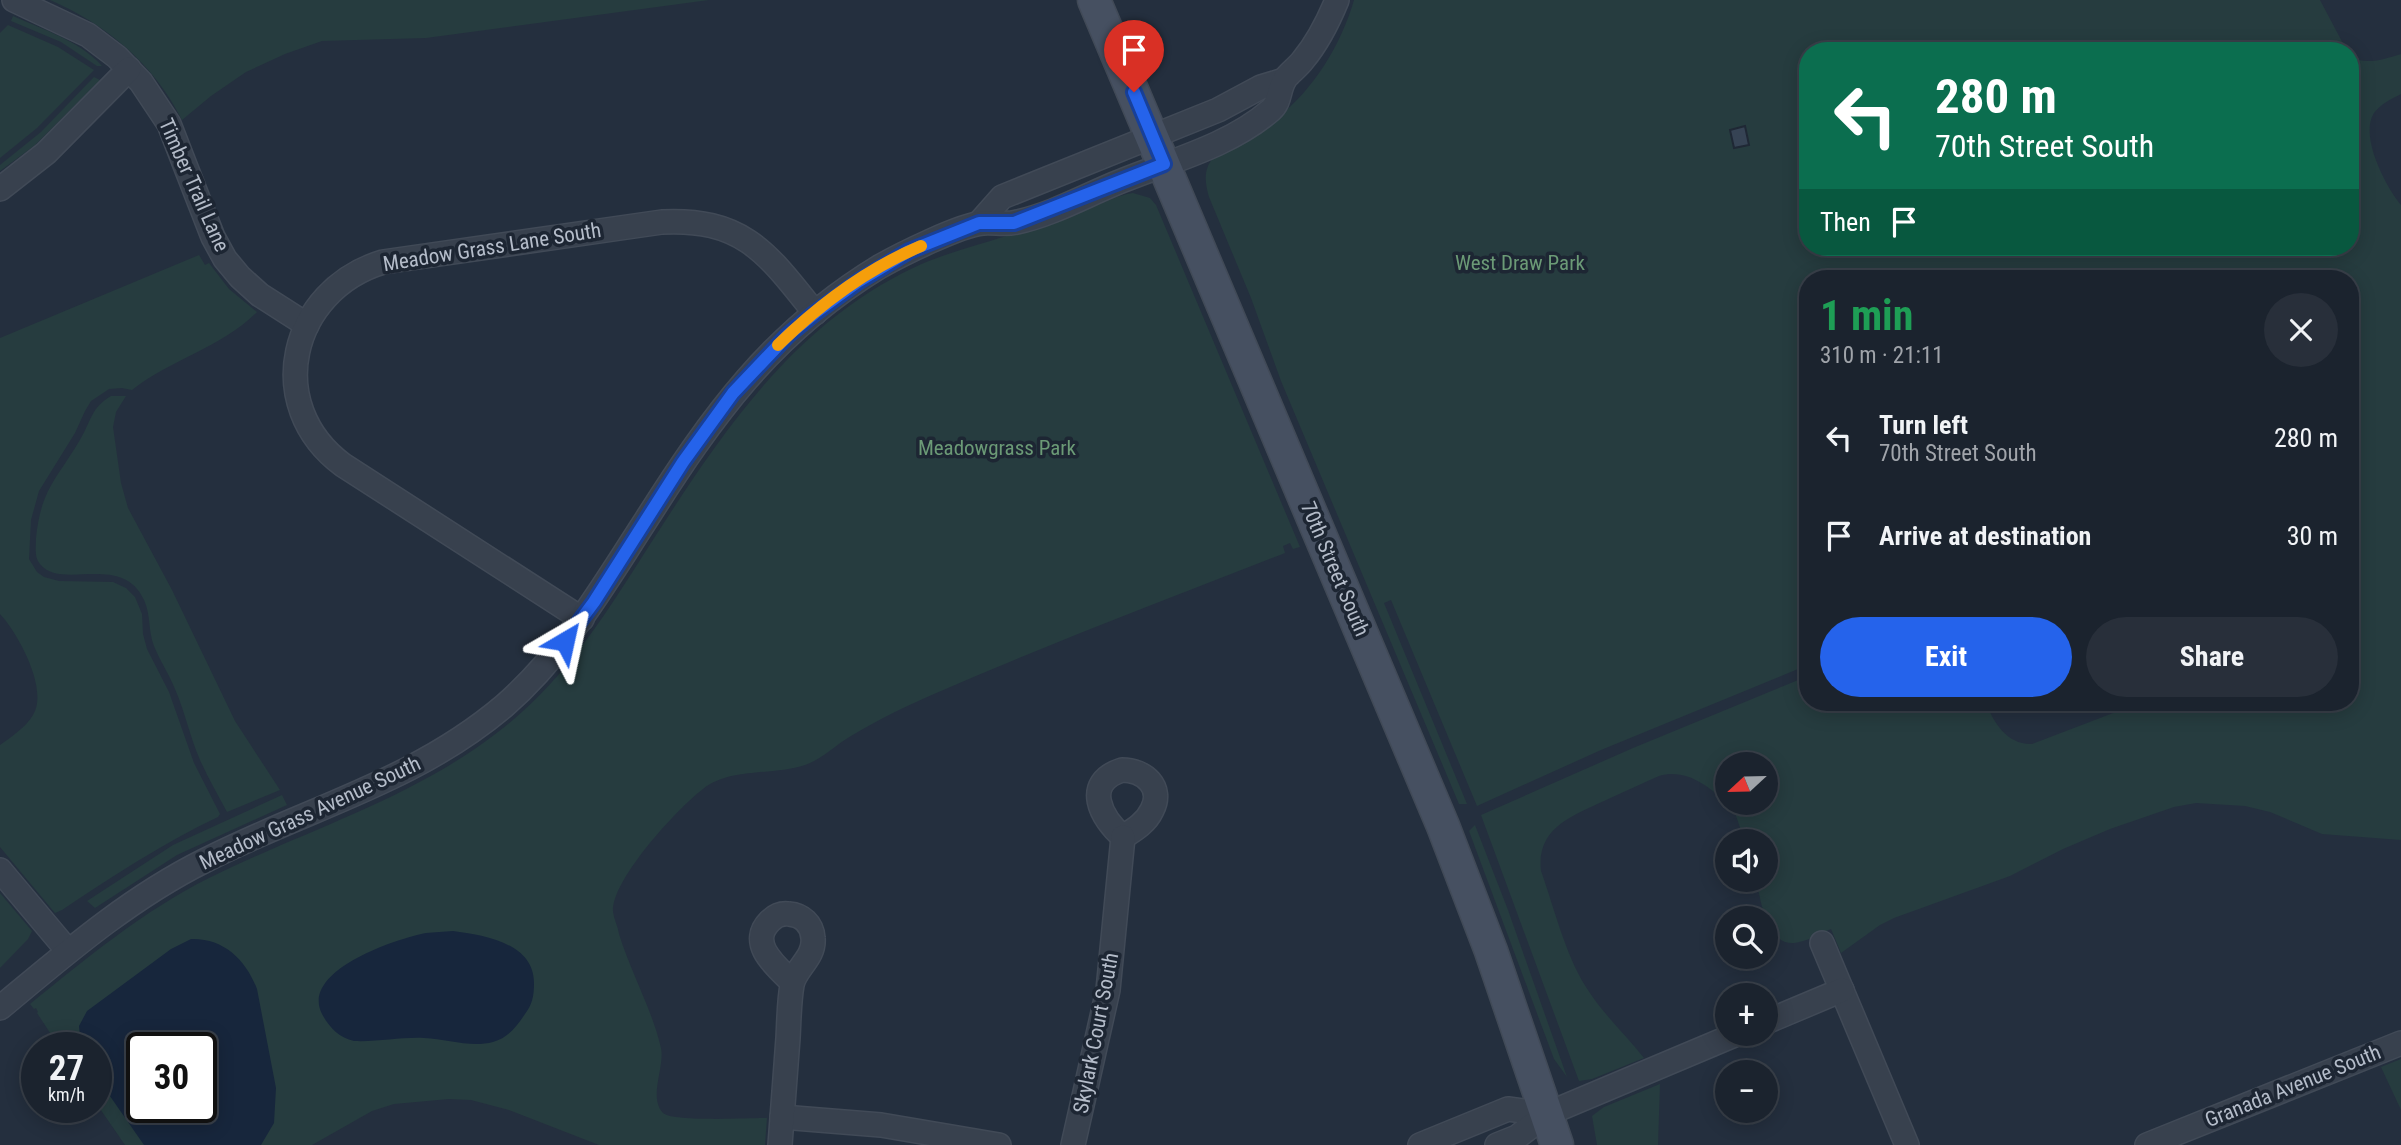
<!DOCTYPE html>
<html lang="en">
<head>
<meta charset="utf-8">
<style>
	body { margin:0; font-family:"Roboto Condensed",sans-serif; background:#282f3a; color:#f1f3f6; height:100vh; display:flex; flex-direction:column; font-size:26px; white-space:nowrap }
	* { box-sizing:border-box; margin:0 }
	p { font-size:23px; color:#a0a4aa }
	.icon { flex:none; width:38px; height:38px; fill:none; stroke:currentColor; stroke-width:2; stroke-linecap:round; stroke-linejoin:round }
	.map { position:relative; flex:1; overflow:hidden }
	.sheet { position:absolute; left:1799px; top:270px; width:560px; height:441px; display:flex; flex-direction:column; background:#1b232e; border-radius:28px; box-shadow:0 4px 18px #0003,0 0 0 2px #39404a }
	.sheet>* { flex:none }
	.top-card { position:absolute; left:1799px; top:42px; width:560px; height:214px; border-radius:28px; box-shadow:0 4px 18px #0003,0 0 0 2px #39404a; background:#0b6e4f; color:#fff; overflow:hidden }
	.needle { width:46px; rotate:248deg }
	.tools { position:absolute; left:1715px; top:752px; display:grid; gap:14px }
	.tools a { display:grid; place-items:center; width:63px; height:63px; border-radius:50%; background:#1b232e; box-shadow:0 4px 18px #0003,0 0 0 2px #39404a; font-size:35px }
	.speed { position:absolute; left:21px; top:1032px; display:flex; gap:14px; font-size:35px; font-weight:700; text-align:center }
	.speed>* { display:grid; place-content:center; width:91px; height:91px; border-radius:50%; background:#1b232e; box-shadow:0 4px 18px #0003,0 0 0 2px #39404a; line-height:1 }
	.speed small { font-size:18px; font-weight:400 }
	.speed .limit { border:4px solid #111; border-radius:10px; background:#fff; color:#111 }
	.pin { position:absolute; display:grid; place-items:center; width:60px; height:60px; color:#fff; margin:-72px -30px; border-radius:50% 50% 50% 0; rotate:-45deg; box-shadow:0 0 7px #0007 }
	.pin .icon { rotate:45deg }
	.me { position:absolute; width:77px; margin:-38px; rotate:36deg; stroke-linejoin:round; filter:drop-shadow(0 0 5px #0008) }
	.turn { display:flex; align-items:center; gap:24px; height:147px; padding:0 21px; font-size:32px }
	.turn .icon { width:91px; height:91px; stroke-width:2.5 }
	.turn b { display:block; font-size:49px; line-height:60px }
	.then { display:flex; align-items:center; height:66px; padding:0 21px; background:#0003; gap:14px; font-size:26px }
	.round { display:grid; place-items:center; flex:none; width:74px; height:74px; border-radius:37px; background:#282f3a }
	.head { display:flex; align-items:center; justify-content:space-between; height:119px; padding:0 21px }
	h1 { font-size:42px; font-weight:700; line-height:52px; color:#1e9e55 }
	.button { display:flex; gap:14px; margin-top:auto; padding:14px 21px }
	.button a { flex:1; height:80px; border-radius:42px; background:#2563eb; color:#fff; font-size:28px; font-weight:700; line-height:80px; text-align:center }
	.button a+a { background:#282f3a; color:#f1f3f6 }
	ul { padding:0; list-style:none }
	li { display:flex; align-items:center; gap:21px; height:98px; padding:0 21px }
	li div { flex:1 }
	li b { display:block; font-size:26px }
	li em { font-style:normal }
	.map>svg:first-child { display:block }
	.green { fill:#263c3f; fill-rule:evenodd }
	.water { fill:#17263c; fill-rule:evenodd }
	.building { fill:#364354; stroke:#1f2835; stroke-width:2 }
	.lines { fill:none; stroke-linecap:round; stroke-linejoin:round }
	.street-casing { stroke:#414a57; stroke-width:26 }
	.secondary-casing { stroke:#414a57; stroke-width:35 }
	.street { stroke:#38414e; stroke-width:23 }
	.secondary { stroke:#465061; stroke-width:32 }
	.route-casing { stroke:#184099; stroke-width:18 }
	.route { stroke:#2563eb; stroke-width:12 }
	.slow { stroke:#f59e0b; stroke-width:12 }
	.labels { text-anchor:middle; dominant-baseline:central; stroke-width:7; stroke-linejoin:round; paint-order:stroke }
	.street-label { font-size:21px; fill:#b4bcc9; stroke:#1d2633 }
	.park-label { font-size:21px; fill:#6b9a76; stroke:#1d2633 }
</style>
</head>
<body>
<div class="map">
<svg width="2401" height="1145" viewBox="0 0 2401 1145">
	<rect width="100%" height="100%" fill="#242f3e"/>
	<g class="green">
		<path d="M50,0h659l-283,38 -104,3 -37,13 -39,18 -35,24 -29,24c-28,-56 -76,-96 -132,-120z"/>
		<path d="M1354,0h966l27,51h-539v196h542v-191c15,10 35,3 51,-2v40c-10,5 -20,10 -27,19 -15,23 12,74 27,92v635l-79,-6 -52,-22 -25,-6 -49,-3 -22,4 -64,22 -47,20 -53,27 -116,42 -14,7 -39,28 -10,-24c-12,5 -25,13 -37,14 -28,2 -33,-43 -38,-63h10v-38h-21l-10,-29 -7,-10h38v-38h-39v38c-19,-17 -41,-35 -68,-27 -18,8 -36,16 -55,25 -32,15 -68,27 -63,70 13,36 24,83 45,116 16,26 39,47 58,71l-52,21 -13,2 -98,-266 152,-67 175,-72v26h178c7,21 22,43 46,42l110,-42h208v-424h-542v387l-207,85 -124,56 -86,-206 -7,3 83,201h-8l-178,-423 -30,-83 -42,-101c-4,-14 -6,-27 4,-39 20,-15 44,-25 64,-40 37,-29 64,-73 77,-118z"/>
		<path d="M13,16c30,14 66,24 89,50h-5l-36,-24 -50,-21z"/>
		<polygon points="8,25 58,47 94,70 37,128 0,158 0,33"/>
		<polygon points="94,77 100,80 34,146 0,171 0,165 41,132"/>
		<path d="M1133,193l17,5 6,7 144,342 -7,2 -3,-6 -7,3 2,7c-115,45 -231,89 -344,138 -31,13 -62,28 -90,45 -16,9 -28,23 -46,29 -32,11 -75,2 -102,24 -25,19 -92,91 -90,123 1,7 5,15 6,22 12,39 33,75 42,114 4,19 -13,49 2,65 9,9 87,5 104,5l-2,27h-166l-90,-35 -38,-10 -22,-1 -55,5 -22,7 -60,34h-187l-29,-42v-55h-36l-23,-35 1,-1 -2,-4 -2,1 -4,-5c57,-46 113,-93 179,-126 97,-48 203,-79 289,-146 66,-50 107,-117 151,-186 70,-109 142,-220 264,-278 29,-14 62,-22 93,-32 27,-9 54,-17 81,-27 15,-5 30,-14 46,-16zM142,1048h59v60h-59z"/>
		<path d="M199,255l6,10 4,-2 20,26 28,23c-36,36 -86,47 -125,78l-10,-2 -13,1 -18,12 -6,10 -10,22 -36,58 -8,29 -2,39 8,13 7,5 15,4 54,1 13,6 9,9 7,17 1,20 4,15 22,43 25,71 26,51 -2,3c-55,26 -105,59 -156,93l-7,3 -55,-66v-102c11,-8 26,-18 33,-30 16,-25 -15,-82 -33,-101v-276z"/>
		<path d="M111,396h15l-10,16 -3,15 8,56 7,25 44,82 63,131 45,69 -53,22c-9,-17 -19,-34 -27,-52 -10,-23 -15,-48 -25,-71 -6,-15 -15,-28 -21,-43 -6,-15 -3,-31 -10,-46 -22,-48 -83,-9 -104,-36 -6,-7 -4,-17 -4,-26 5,-50 22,-60 45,-100 11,-19 10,-30 30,-42z"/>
		<polygon points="282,795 287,805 177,855 95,908 87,901 173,845"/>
		<polygon points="1475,825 1508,910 1567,1077 1554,1059 1469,831"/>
		<polygon points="0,893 32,931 28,939 0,968"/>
		<polygon points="2401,1059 2401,1110 2381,1067"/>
		<polygon points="1660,1084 1658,1145 1597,1145 1592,1116 1604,1107"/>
	</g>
	<g class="water">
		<path d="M453,931c31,4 82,12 81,53 0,12 -2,21 -9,30 -8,12 -17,24 -32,28 -22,6 -46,-3 -69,-4 -23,-1 -46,4 -70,3 -15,-3 -25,-14 -32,-27 -22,-43 73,-75 104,-81 8,-1 18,-1 27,-2z"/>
		<path d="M191,939c33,-1 55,21 66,50l19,99 -2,35 -13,22h-117l-48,-69v-28h-15l-2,-22 8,-15 84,-62zM142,1048h59v60h-59z"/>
	</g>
	<polygon class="building" points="1745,126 1749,145 1734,148 1730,130"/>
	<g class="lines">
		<g class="street-casing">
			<g id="street">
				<polyline points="14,0 88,35 117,57 141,82 169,124 213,237 225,259 240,277 260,295 307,325"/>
				<polyline points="0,189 46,153 129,69"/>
				<polyline points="979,223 1002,197 1218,110 1261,87 1284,80"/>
				<path d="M582,619l-239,-154c-81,-60 -53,-175 40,-203l279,-40c82,-4 106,32 153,91"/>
				<path d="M1122,770c22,0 42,17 30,40 -6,13 -18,20 -29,27 -22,-19 -41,-54 -1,-67z"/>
				<polyline points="0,870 68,951"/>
				<polyline points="1822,943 1907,1145"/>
				<path d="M0,1008c65,-54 128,-109 204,-147 103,-53 209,-78 300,-155 60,-52 99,-120 142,-186 66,-104 125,-187 233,-253 21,-12 81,-42 104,-44 11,-1 23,2 34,-1 33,-7 66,-25 97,-38 52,-22 113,-36 157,-74 10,-9 7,-20 14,-31 4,-6 13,-12 18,-19 15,-18 25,-38 34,-60"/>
				<polyline points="1766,1022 1842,990"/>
				<polyline points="782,1117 881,1125 999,1145"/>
				<path d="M780,1145c3,-36 5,-71 8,-107 1,-17 1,-36 4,-53 3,-17 23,-27 21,-47 -1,-14 -11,-23 -24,-24 -7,-1 -14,2 -19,7 -23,23 7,46 22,61"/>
				<polyline points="1073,1145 1108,990 1123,837"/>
				<polyline points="1420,1145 1508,1109 1547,1114"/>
				<polyline points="1497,1145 1517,1137 1547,1114 1737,1034"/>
				<polyline points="2147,1145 2401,1043"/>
			</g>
		</g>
		<g class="secondary-casing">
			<polyline id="secondary" points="1094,0 1443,826 1491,951 1557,1145"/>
		</g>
		<use href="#street" class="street"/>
		<use href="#secondary" class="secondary"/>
	</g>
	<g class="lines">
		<g class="route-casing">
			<polyline id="route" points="565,641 594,602 683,462 733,393 788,335 815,313 859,281 909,251 979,223 1014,223 1164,164 1134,92"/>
		</g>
		<use href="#route" class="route"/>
		<path class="slow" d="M778,345c41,-40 91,-77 143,-99"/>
	</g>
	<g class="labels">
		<g class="street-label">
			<text transform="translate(194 185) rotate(66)">Timber Trail Lane</text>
			<text transform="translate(492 247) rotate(-9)">Meadow Grass Lane South</text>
			<text transform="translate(1335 569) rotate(67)">70th Street South</text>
			<text transform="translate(310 813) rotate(-25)">Meadow Grass Avenue South</text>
			<text transform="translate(1096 1033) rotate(-79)">Skylark Court South</text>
			<text transform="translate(2293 1086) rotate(-22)">Granada Avenue South</text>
		</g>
		<g class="park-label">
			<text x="1520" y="263">West Draw Park</text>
			<text x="997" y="448">Meadowgrass Park</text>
		</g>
	</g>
</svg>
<div class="tools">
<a><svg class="needle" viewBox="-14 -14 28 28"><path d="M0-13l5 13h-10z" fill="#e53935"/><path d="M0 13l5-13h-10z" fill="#a0a4aa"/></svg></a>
<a><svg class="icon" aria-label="sound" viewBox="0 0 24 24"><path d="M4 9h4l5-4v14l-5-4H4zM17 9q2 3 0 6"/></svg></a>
<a><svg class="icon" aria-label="search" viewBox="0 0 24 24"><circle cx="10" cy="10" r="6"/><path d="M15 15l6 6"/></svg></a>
<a>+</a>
<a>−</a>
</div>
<div class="speed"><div>27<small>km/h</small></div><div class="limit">30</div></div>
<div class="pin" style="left:1134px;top:92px;background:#d93025"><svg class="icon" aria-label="arrive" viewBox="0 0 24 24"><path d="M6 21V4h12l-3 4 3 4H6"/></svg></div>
<svg class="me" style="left:565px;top:641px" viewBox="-20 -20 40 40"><path d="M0-17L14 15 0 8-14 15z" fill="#2563eb" stroke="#fff" stroke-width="4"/></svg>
<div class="top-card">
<div class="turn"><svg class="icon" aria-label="left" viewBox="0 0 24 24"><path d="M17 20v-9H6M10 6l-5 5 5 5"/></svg><div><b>280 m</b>70th Street South</div></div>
<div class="then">Then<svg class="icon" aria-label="arrive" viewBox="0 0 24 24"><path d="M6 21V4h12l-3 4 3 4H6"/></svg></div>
</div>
<section class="sheet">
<div class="head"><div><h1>1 min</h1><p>310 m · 21:11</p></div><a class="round"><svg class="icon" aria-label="close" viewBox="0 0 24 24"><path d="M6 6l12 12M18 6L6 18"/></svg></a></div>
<ul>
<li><svg class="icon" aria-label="left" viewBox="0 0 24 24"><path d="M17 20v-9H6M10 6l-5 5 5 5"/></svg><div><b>Turn left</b><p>70th Street South</p></div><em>280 m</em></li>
<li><svg class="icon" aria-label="arrive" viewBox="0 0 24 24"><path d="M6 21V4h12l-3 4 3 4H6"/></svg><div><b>Arrive at destination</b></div><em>30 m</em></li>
</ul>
<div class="button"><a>Exit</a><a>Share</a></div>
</section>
</div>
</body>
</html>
